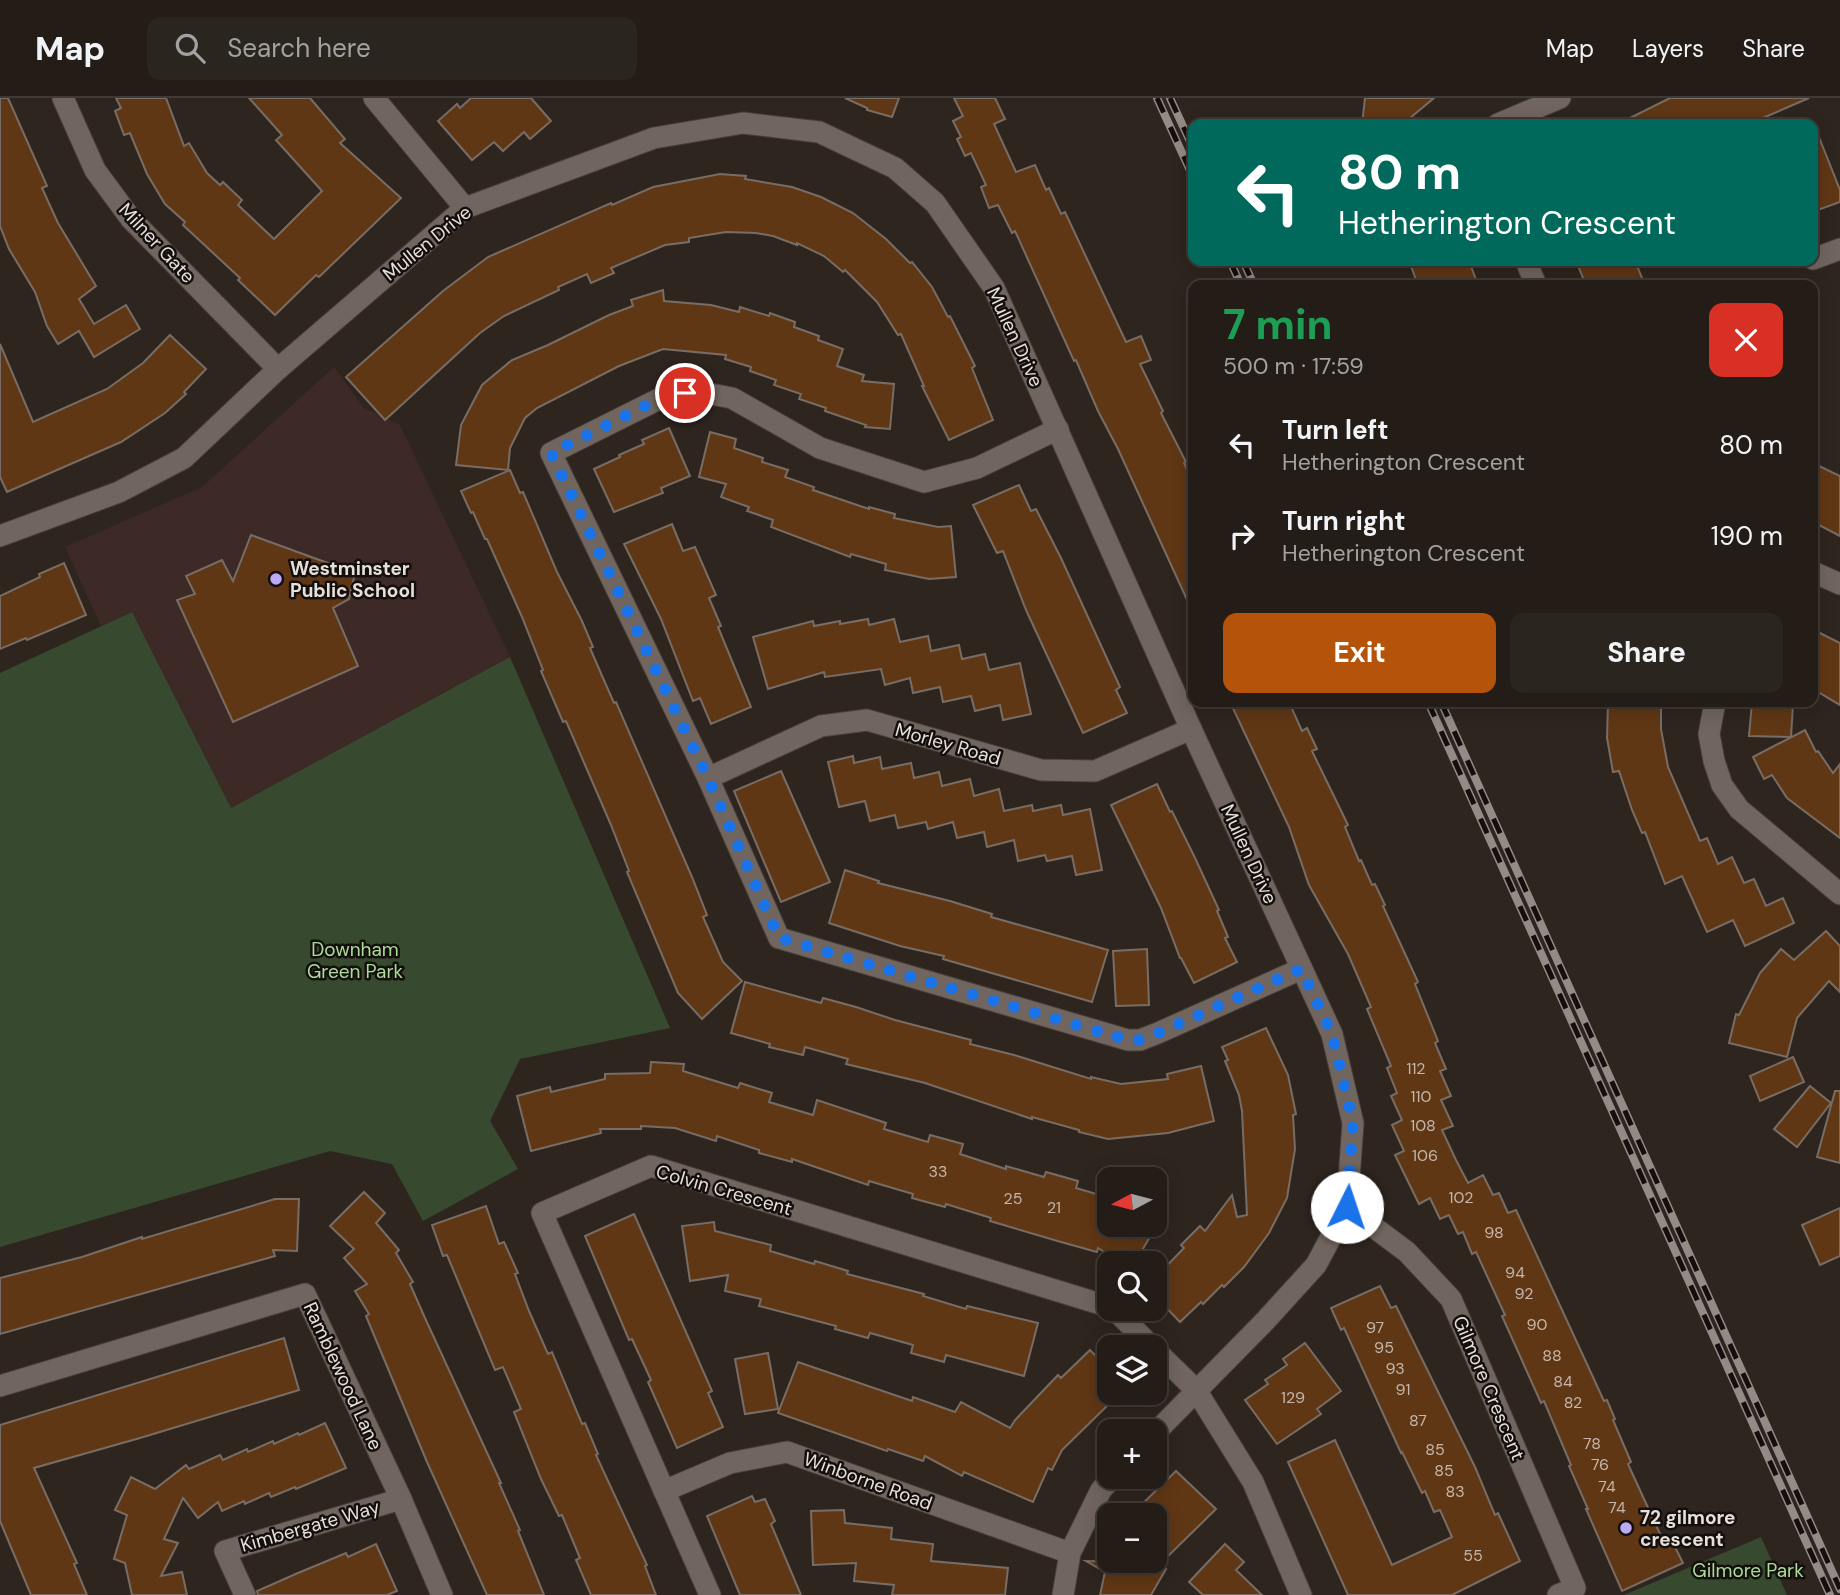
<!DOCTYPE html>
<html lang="en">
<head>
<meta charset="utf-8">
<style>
	body { margin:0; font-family:"DM Sans",sans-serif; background:#2b2520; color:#f1f3f6; height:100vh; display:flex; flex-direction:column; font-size:26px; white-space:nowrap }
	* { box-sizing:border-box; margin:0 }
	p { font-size:23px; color:#a3a1a1 }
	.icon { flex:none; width:38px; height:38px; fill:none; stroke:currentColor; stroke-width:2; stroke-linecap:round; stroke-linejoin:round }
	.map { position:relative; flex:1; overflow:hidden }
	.side { position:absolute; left:1188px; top:182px; width:630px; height:427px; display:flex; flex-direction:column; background:#231c17; border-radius:14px; box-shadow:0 4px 18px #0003,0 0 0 2px #403a36 }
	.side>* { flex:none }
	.hud { position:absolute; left:1188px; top:21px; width:630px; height:147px; border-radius:14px; box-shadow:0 4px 18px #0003,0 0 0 2px #403a36; background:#00695c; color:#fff; overflow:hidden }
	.needle { width:46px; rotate:263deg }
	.fabs { position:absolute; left:1097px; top:1069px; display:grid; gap:14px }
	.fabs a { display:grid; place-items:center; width:70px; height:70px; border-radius:14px; background:#231c17; box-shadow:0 4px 18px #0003,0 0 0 2px #403a36; font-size:35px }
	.pin { position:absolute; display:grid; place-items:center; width:60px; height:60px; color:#fff; margin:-30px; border:4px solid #fff; border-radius:50%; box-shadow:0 2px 7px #0007 }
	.me { position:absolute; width:77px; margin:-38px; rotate:4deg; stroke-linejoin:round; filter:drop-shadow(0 0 5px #0008) }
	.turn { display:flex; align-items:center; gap:24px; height:147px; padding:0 35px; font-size:32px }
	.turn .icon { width:91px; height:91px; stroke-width:2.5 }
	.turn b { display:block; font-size:49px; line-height:60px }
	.round { display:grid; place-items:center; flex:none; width:74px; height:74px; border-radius:14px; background:#2b2520 }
	.summary { display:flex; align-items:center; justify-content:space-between; height:119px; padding:0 35px }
	h1 { font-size:42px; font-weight:700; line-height:52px; color:#1e9e55 }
	.action { display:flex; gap:14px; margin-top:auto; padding:14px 35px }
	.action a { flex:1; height:80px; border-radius:14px; background:#b45309; color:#fff; font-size:28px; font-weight:700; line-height:80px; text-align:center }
	.action a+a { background:#2b2520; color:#f1f3f6 }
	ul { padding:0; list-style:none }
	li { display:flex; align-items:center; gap:21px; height:91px; padding:0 35px }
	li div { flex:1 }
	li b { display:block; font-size:26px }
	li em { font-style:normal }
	header { display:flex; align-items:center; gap:42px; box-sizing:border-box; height:98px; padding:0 35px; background:#231c17; border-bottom:2px solid #403a36 }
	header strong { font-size:33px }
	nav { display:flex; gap:38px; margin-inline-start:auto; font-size:24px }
	.search { width:490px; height:63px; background:#2b2520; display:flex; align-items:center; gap:18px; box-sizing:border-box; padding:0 24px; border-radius:14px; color:#a3a1a1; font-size:26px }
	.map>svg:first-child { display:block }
	.education { fill:#3d2926 }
	.green { fill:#374a30 }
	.building { fill:#603715; stroke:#786d65; stroke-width:2 }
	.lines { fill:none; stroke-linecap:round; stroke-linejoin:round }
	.minor-casing { stroke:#49403b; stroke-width:23 }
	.tertiary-casing { stroke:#49403b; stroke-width:23 }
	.minor { stroke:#71665f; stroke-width:21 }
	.tertiary { stroke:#71665f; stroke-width:21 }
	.rail-casing { stroke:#938b86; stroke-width:8 }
	.rail { stroke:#140f0d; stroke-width:5; stroke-dasharray:16; stroke-linecap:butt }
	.route { stroke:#1a73e8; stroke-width:12; stroke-dasharray:0 21.6 }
	.poi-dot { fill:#bcaaf5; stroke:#140f0d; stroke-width:2.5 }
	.labels { text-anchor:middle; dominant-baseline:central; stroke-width:5; stroke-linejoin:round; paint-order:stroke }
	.number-label { font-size:16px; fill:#c4b6aa }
	.street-label { font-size:19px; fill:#e6e0db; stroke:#140f0d }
	.poi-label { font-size:19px; font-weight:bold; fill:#e6e0db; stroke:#140f0d; text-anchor:start }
	.park-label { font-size:19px; fill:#abdd99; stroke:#140f0d }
</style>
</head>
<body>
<header>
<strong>Map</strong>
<div class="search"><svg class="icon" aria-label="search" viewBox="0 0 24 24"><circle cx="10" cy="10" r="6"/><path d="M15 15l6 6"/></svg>Search here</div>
<nav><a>Map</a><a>Layers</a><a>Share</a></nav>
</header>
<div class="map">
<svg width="1840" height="1497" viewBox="0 0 1840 1497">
	<rect width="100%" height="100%" fill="#2f251f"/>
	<polygon class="education" points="334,269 364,310 400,327 510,559 231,710 132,514 101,528 65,449 202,389"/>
	<g class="green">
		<polygon points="132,514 231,710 510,559 670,930 520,961 490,1023 518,1071 423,1123 392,1066 330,1053 0,1149 0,575"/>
		<polygon points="1761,1439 1787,1497 1624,1497"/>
	</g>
	<g class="building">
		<polygon points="0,0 8,0 47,88 42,90 58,125 96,188 79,201 94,226 126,207 140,231 94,259 79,233 58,246 47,228 35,194 9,151 0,128"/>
		<polygon points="116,0 166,0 184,48 189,45 207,75 220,87 223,84 242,102 238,107 274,141 322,93 276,42 282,37 249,0 310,0 345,41 340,45 401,100 319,179 316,177 275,217 238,182 240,180 183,127 185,124 165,106 147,76 130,35 124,37 115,13 121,10"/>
		<polygon points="471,0 531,0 551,23 530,41 524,34 503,53 494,44 472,62 438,23 457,6 460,10"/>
		<polygon points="845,0 899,0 892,19 867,12 867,10"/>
		<polygon points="954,0 995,0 1005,21 994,26 1016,74 1035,67 1046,92 1049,90 1061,116 1065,114 1126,244 1141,238 1151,262 1140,266 1163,313 1161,315 1186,364 1184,365 1194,386 1194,517 1118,351 1098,313 1076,262 1074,263 1015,133 1012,135 998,107 989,110 981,89 986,87 971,55 965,58 957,41 961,39 953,23 963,18"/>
		<polygon points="1365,0 1434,0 1403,26 1362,26"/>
		<polygon points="1670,0 1809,0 1749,26 1618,26"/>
		<polygon points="1813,24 1840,92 1840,104 1818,112 1813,97"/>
		<polygon points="720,76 746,78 745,81 792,89 821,99 853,115 886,141 910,165 912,164 932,189 948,219 950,218 975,268 972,270 993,322 949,342 922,288 924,288 901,236 898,237 877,204 845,172 843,174 824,158 797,145 797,147 773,138 756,135 726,134 689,140 689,144 665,147 611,170 614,175 591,185 587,176 558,189 559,192 504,218 480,235 385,322 346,279 443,193 488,159 611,105 612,107 653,89"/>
		<polygon points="1409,163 1469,163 1478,187 1418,187"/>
		<polygon points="1576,163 1635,163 1645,187 1586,187"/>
		<polygon points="663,192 664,203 711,207 739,214 740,209 769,218 770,215 795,224 794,229 819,238 818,242 843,251 837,268 864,277 862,283 894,286 890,331 865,329 866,327 825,313 826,310 799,301 801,296 774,287 776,282 750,273 751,269 725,261 726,257 663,251 619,268 537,310 525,320 510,350 508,372 456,367 461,327 482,287 512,262 548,247 609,217 633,208 631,202"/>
		<polygon points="170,237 206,271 184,294 186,296 165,315 121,344 7,394 0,379 0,246 33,324 107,291 143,265"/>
		<polygon points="669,330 690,378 661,390 663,395 614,414 594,371 620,359 619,357 644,346 642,342"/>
		<polygon points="710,334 736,341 734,350 763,360 762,364 788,372 785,379 814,389 813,392 869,411 869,409 895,416 894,420 938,429 951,428 956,479 929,481 885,472 886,466 851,456 850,459 771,429 773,422 747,413 749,409 721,399 726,386 699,379"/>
		<polygon points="1813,365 1840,378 1840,438 1813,424"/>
		<polygon points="510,372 520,395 523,394 557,474 582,523 593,549 590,550 603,580 614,605 616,604 692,779 707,817 703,819 723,864 742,883 702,921 678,895 627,774 629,773 611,727 566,623 563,624 541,573 543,572 522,519 487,441 485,441 473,414 471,415 461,393"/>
		<polygon points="1019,387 1031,413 1036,411 1061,460 1120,589 1116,592 1127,615 1083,635 1026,512 1003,453 997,455 973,407"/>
		<polygon points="672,426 683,453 695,449 716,497 709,500 721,528 718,529 751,609 711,626 700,600 693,603 661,521 624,446"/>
		<polygon points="251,437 355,475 349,501 333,510 358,568 233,624 177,502 195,496 186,478 222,462 233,483"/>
		<polygon points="64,465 86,517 27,542 26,540 0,551 0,498 40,479 39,476"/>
		<polygon points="868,521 869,527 894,521 900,544 928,538 931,553 959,547 962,561 985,556 989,572 1020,565 1031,616 1003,622 1000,607 975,613 971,598 943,604 940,589 913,595 910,580 885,587 881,571 825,579 824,574 768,591 753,539 813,523 814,528 840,523 840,526"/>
		<polygon points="1818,534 1840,545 1840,607 1813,591 1813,544"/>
		<polygon points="1230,604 1289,604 1302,633 1307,630 1317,651 1312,653 1348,727 1345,729 1359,763 1361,762 1372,787 1375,786 1385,807 1383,808 1418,884 1415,886 1438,943 1435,945 1446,971 1440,973 1451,998 1441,1002 1453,1028 1442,1032 1456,1062 1468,1085 1483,1077 1493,1097 1499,1095 1508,1115 1516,1112 1604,1303 1607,1302 1615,1321 1613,1322 1631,1364 1628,1366 1666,1449 1673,1445 1683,1465 1622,1493 1586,1411 1588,1411 1569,1368 1571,1367 1544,1303 1541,1305 1520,1258 1502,1218 1505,1217 1476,1154 1472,1156 1463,1134 1458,1136 1449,1117 1440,1121 1430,1100 1419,1106 1395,1057 1404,1053 1392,1027 1402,1022 1391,998 1397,995 1387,970 1391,968 1367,911 1371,909 1348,856 1309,787 1289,729"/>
		<polygon points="1608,604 1661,604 1661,631 1668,669 1700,743 1707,740 1718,766 1732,759 1744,785 1754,781 1766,808 1783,800 1794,825 1745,848 1733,822 1707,834 1682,778 1665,786 1645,734 1642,735 1632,712 1619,673 1613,674 1607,640"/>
		<polygon points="1752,604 1793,606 1791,639 1749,638"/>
		<polygon points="1805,632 1816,654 1818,653 1833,675 1840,666 1840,740 1787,700 1772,677 1764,681 1753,659"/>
		<polygon points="853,658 854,665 880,659 882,671 911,665 914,680 939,674 942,688 970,681 974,698 999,691 1004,713 1032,707 1033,713 1061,707 1063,717 1090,711 1102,772 1076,777 1072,758 1047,763 1045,757 1018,763 1014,742 987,749 984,734 957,740 953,724 928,731 926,724 898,730 895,717 870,723 865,703 839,709 828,664"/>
		<polygon points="781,673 830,784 781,804 734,693"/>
		<polygon points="1157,686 1170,714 1172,713 1196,762 1219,812 1217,813 1228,839 1225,840 1237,864 1194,885 1181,860 1180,860 1161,810 1111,707"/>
		<polygon points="845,772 879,783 878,785 950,803 992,816 991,819 1108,852 1092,904 943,861 944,858 900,848 829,825"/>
		<polygon points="1826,833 1840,848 1840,894 1829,883 1797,920 1787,959 1729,945 1736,916 1739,917 1760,875 1781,851 1794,862"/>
		<polygon points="1147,851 1149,907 1116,908 1113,853"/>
		<polygon points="745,884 821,905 823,900 856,909 895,922 971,942 970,946 1014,957 1091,981 1091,979 1121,986 1168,981 1167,976 1201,968 1214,1023 1168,1035 1108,1041 1079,1034 1079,1032 1032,1019 1032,1021 925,985 846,966 848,961 805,949 803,957 769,949 770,946 731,935"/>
		<polygon points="1266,930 1288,977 1296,1016 1293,1017 1295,1051 1287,1100 1269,1135 1244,1169 1224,1189 1222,1187 1203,1206 1201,1204 1180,1224 1155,1198 1155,1180 1184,1150 1181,1147 1200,1128 1205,1133 1232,1097 1237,1119 1247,1117 1242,1013 1239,997 1225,963 1228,962 1222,949"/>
		<polygon points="1793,959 1804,984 1760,1003 1750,978"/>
		<polygon points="651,964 684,966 683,973 738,990 740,985 772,995 769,1004 813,1017 817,1002 886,1025 884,1031 928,1044 930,1037 963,1046 960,1056 1006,1071 1006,1068 1044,1079 1046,1074 1078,1083 1076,1090 1110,1100 1110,1127 1157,1127 1134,1166 1124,1166 1098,1150 1097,1154 1061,1144 990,1123 991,1120 946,1106 945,1109 912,1100 913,1096 869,1083 868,1087 792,1061 792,1064 759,1055 759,1052 717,1038 716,1043 675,1030 641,1028 641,1031 600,1031 601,1035 531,1053 517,998 550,989 551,994 605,981 605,976 650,975"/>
		<polygon points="1810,988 1831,1005 1797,1049 1774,1031"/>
		<polygon points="1835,993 1840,993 1840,1065 1817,1059"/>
		<polygon points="364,1094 385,1115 376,1125 399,1152 396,1155 413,1184 410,1186 425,1220 501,1385 499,1385 520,1432 518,1433 544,1497 487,1497 427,1364 366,1218 369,1216 355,1193 367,1186 344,1160 354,1151 330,1128"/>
		<polygon points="275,1101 299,1101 297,1153 273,1152 275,1158 0,1236 0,1180 82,1159 142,1139 142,1141"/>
		<polygon points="486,1108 499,1146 504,1144 518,1175 515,1176 529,1213 548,1256 552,1254 582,1326 585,1325 598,1356 596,1357 647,1467 645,1468 656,1497 591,1497 576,1462 580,1460 562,1417 559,1418 541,1381 514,1314 521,1311 503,1269 495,1272 447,1157 443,1158 432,1127"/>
		<polygon points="1840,1110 1840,1158 1820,1167 1802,1127"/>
		<polygon points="634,1116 712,1293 708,1295 723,1329 677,1350 648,1284 651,1282 632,1241 629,1242 585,1138"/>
		<polygon points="714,1124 715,1133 771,1147 770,1153 814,1166 815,1163 848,1173 847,1176 924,1196 923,1198 966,1211 967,1208 1038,1225 1024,1278 946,1257 944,1264 911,1255 913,1247 870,1235 868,1240 835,1231 836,1228 759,1208 761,1201 725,1193 728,1177 690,1183 682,1128"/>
		<polygon points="1380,1188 1391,1210 1396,1208 1475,1369 1495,1417 1498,1415 1520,1463 1452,1497 1348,1497 1288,1364 1335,1342 1392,1467 1452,1439 1440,1412 1434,1414 1425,1393 1422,1395 1402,1354 1401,1355 1344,1230 1341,1232 1331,1210"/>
		<polygon points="284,1240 299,1292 140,1340 34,1370 77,1465 74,1466 87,1497 31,1497 0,1423 0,1327"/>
		<polygon points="1305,1245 1341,1293 1317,1311 1321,1316 1277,1346 1245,1302 1268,1286 1265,1282 1287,1267 1283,1261"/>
		<polygon points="1090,1252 1110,1273 1110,1305 1062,1352 1052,1372 1048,1370 1033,1404 964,1374 962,1378 925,1358 923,1363 888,1351 887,1353 778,1315 798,1264 912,1303 913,1299 955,1314 961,1304 1010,1330 1015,1322 1058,1277 1061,1280"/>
		<polygon points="768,1255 778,1311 745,1316 735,1261"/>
		<polygon points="325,1325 346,1370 296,1391 295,1389 271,1399 269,1395 245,1406 244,1403 222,1413 218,1404 198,1420 183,1400 164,1441 178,1445 161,1478 182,1474 187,1497 132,1497 125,1465 114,1461 127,1417 115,1412 131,1379 155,1391 186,1367 189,1371 220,1357 223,1362 247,1351 248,1354 273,1343 274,1346 298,1335 299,1337"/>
		<polygon points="1176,1373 1216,1411 1159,1467 1166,1471 1151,1497 1100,1497 1105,1474 1086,1463 1155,1464 1155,1418 1130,1418"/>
		<polygon points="752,1398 755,1404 765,1401 775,1423 771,1426 801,1497 740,1497 707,1418"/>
		<polygon points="844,1412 845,1425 892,1430 891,1441 933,1446 931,1463 1008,1470 1005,1497 892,1497 894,1487 854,1483 856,1465 813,1467 811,1413"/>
		<polygon points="376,1446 397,1493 387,1497 258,1497 257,1493 298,1475 346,1455 348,1459"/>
		<polygon points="1225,1446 1244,1464 1236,1472 1262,1497 1203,1497 1189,1484"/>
	</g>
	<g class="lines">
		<g class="minor-casing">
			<g id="minor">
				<polyline points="374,0 465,110"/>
				<polyline points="1498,26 1560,0"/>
				<polyline points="1813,161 1840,151"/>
				<polyline points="1526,163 1536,187"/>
				<polyline points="1058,331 977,370 924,384 820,350 732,300 700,294 669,296 551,355 708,680 779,840 1128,942 1140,942 1158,935 1301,871"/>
				<polyline points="1813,474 1840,486"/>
				<polyline points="1715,604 1709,636 1714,663 1722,687 1739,711 1840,796"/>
				<polyline points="708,680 821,628 867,622 1041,672 1095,673 1191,631"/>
				<polyline points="1347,1109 1407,1154 1451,1201 1575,1490 1558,1497"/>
				<polyline points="1114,1211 1153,1250"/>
				<polyline points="1155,1252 1196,1292 1253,1384 1301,1497"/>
				<polyline points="0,1288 305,1196 401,1401 442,1497"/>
				<polyline points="664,1393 730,1365 787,1354 1070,1455"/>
				<polyline points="245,1497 225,1453 401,1401"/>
				<polyline points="710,1497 542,1115 651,1068 1110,1209"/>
			</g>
		</g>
		<g class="tertiary-casing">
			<g id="tertiary">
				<polyline points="63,0 95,72 131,121 278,271"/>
				<polyline points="0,438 119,394 184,360 278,271 465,110 654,40 743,25 819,34 895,70 935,105 994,190 1191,631 1332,936 1353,1025 1347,1109 1316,1167 1266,1222 1155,1335"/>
				<polyline points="1063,1497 1070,1455 1101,1392 1113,1379"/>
			</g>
		</g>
		<use href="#minor" class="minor"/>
		<use href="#tertiary" class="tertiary"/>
		<g class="rail-casing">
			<g id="rail">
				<polyline points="1157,0 1194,81"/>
				<polyline points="1170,0 1194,52"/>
				<polyline points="1230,163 1241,187"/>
				<polyline points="1243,163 1254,187"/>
				<polyline points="1428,604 1830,1497"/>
				<polyline points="1441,604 1840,1491"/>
			</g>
		</g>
		<use href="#rail" class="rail"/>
	</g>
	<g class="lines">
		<polyline class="route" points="685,295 669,296 551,355 708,680 779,840 1128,942 1140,942 1158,935 1301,871 1332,936 1353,1025 1347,1109"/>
	</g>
	<g class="poi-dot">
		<circle cx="276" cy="481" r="7"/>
		<circle cx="1626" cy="1430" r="7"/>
	</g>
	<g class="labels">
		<g class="number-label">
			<text x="1416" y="970">112</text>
			<text x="1421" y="998">110</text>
			<text x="1423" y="1027">108</text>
			<text x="1425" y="1057">106</text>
			<text x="938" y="1073">33</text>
			<text x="1461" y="1099">102</text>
			<text x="1013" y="1100">25</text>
			<text x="1054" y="1109">21</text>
			<text x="1494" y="1134">98</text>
			<text x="1515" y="1174">94</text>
			<text x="1524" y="1195">92</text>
			<text x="1537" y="1226">90</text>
			<text x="1375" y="1229">97</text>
			<text x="1384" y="1249">95</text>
			<text x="1552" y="1257">88</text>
			<text x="1395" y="1270">93</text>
			<text x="1563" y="1283">84</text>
			<text x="1403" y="1291">91</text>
			<text x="1293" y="1299">129</text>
			<text x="1573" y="1304">82</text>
			<text x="1418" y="1322">87</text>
			<text x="1592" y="1345">78</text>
			<text x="1435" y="1351">85</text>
			<text x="1600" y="1366">76</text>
			<text x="1444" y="1372">85</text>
			<text x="1607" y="1388">74</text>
			<text x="1455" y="1393">83</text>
			<text x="1617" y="1409">74</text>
			<text x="1473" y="1457">55</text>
		</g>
		<g class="street-label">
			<text transform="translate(157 145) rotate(47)">Milner Gate</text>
			<text transform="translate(427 145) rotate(-39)">Mullen Drive</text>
			<text transform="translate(1015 239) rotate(65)">Mullen Drive</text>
			<text transform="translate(948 646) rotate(16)">Morley Road</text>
			<text transform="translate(1249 756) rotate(65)">Mullen Drive</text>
			<text transform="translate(724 1092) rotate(16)">Colvin Crescent</text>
			<text transform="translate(343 1278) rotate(65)">Ramblewood Lane</text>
			<text transform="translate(1489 1290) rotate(67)">Gilmore Crescent</text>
			<text transform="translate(868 1383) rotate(20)">Winborne Road</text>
			<text transform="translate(310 1428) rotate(-16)">Kimbergate Way</text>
		</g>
		<g class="poi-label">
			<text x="290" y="470">Westminster<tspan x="290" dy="22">Public School</tspan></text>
			<text x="1640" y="1419">72 gilmore<tspan x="1640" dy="22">crescent</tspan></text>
		</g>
		<g class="park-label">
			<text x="355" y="851">Downham<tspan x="355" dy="22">Green Park</tspan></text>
			<text x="1748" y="1472">Gilmore Park</text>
		</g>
	</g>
</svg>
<div class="fabs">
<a><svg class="needle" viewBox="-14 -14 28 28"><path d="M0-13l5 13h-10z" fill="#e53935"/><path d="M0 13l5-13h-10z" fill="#a3a1a1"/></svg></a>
<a><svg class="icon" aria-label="search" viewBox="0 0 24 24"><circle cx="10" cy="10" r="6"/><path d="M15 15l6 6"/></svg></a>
<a><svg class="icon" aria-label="layers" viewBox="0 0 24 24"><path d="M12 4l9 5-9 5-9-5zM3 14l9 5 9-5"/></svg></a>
<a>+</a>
<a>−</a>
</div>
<div class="pin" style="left:685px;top:295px;background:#d93025"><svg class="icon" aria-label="arrive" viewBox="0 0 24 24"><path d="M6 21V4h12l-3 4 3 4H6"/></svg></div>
<svg class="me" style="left:1347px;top:1109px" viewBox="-20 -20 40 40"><circle r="19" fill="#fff"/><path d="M0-13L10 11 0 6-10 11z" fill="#1a73e8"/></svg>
<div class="hud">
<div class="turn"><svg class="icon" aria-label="left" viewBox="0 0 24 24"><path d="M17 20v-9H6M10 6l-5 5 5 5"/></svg><div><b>80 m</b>Hetherington Crescent</div></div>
</div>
<section class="side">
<div class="summary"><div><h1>7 min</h1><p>500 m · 17:59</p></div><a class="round" style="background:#d93025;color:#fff"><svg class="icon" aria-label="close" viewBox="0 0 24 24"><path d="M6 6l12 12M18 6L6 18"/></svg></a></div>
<ul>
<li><svg class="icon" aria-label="left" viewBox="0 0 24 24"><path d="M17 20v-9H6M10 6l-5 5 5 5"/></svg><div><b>Turn left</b><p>Hetherington Crescent</p></div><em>80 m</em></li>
<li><svg class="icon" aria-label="right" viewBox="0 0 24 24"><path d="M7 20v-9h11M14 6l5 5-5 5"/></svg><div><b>Turn right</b><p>Hetherington Crescent</p></div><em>190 m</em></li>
</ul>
<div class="action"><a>Exit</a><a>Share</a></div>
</section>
</div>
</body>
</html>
